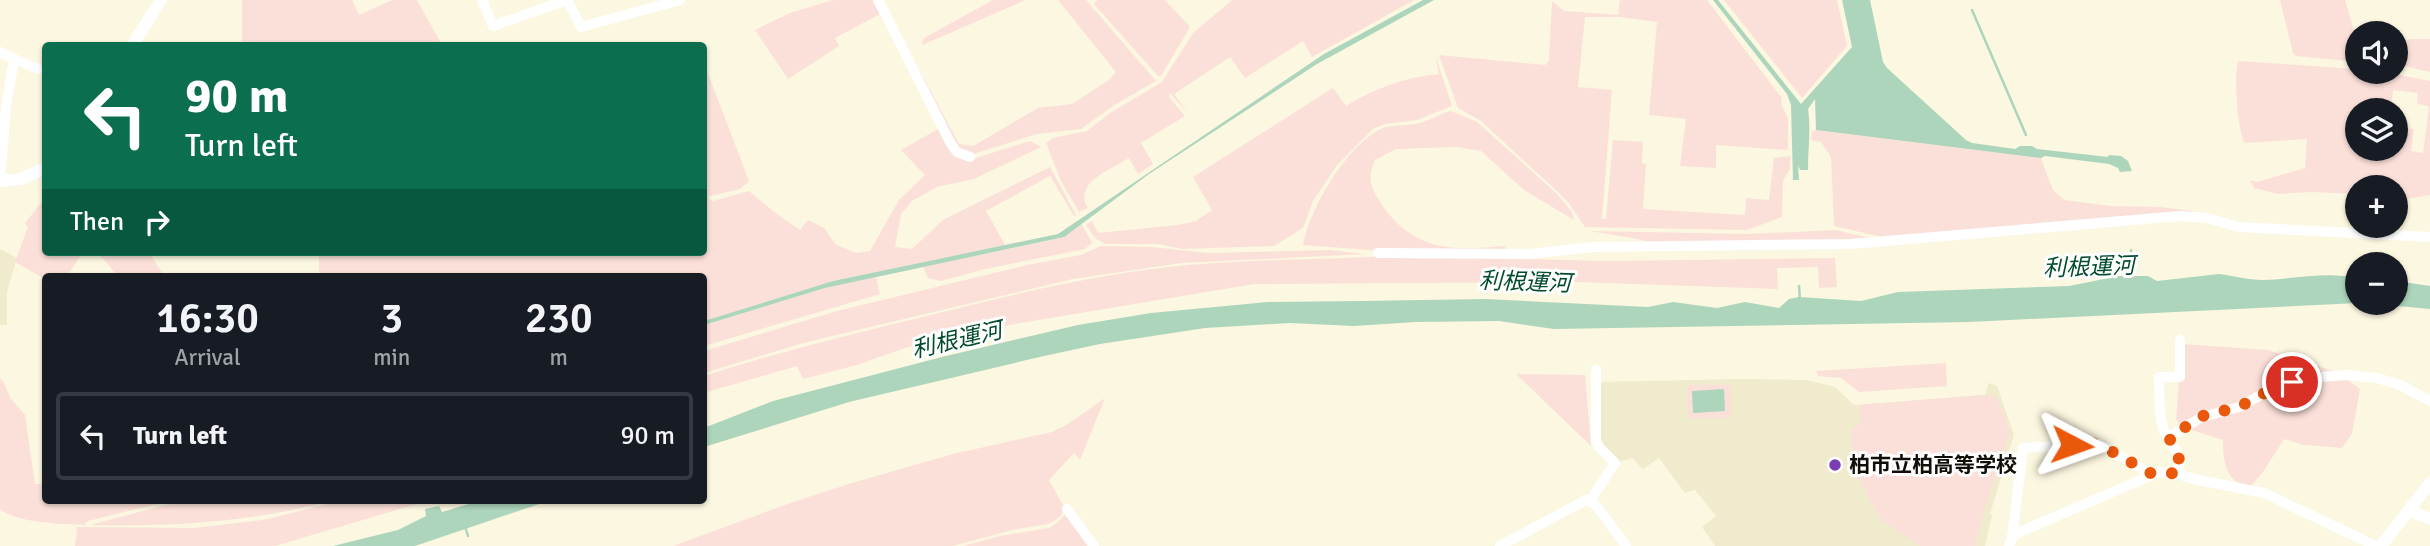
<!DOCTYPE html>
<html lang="en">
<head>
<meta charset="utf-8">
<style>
	body { margin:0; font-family:Signika,"Noto Sans JP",sans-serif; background:#20242c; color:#f1f3f6; height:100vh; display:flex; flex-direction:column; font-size:26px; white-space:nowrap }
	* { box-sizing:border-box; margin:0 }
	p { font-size:23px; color:#9ea1a6 }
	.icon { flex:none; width:38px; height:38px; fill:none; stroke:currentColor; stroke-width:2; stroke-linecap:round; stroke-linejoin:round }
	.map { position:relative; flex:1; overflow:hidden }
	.drawer { position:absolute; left:42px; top:273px; width:665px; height:231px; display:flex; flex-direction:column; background:#171b24; border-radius:7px; box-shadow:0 2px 5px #0004 }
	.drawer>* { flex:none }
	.guide { position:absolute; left:42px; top:42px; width:665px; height:214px; border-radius:7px; box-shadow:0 2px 5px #0004; background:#0b6e4f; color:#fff; overflow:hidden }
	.tools { position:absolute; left:2345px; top:21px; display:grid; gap:14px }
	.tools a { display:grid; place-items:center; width:63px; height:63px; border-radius:50%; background:#171b24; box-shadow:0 2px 5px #0004; font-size:35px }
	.pin { position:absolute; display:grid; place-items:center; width:60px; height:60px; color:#fff; margin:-30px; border:4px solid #fff; border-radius:50%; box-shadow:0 2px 7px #0007 }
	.me { position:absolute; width:77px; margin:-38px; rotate:94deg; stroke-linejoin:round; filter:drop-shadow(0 0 5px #0008) }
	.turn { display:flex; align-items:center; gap:24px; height:147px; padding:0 28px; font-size:32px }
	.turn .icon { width:91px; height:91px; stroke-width:2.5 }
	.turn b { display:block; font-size:49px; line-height:60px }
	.then { display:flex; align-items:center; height:66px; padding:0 28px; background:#0003; gap:14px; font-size:26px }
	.eta { display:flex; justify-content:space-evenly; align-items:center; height:119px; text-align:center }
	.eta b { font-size:42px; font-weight:600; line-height:49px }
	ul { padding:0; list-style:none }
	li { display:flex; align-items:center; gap:21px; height:88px; margin:0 14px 10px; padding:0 14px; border:4px solid #363941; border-radius:7px }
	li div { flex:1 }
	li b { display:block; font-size:26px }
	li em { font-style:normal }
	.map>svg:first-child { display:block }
	.built { fill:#f1ebcd }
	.green { fill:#fbe0d9; fill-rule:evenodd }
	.water { fill:#acd5bb }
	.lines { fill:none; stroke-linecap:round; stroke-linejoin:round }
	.stream { stroke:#acd5bb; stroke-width:2.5 }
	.minor { stroke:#fff; stroke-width:10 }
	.tertiary { stroke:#fff; stroke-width:12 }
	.route { stroke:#ea580c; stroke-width:12; stroke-dasharray:0 21.6 }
	.poi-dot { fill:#7a3eb4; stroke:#fff; stroke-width:2.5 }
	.labels { text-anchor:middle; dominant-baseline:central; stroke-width:6; stroke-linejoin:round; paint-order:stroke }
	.poi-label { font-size:21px; font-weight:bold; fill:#110f08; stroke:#fff; text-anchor:start }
	.water-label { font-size:23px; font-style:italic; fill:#024c2b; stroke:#fff }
</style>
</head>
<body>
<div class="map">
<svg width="2430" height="546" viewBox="0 0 2430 546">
	<rect width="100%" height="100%" fill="#fcf7e0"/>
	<g class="built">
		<polygon points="0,249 17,258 7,292 7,325 0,325"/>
		<polygon points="1740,379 1806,380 1835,387 1854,405 1985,395 1989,383 1997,386 2014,435 1990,514 1992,515 1985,546 1715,546 1702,527 1716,516 1695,490 1685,493 1659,458 1643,469 1632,458 1619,462 1600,444 1599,382"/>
	</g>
	<g class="green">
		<polygon points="242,0 352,0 359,15 392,0 417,0 442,45 242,45"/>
		<polygon points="833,0 876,0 882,13 835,38 839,46 788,79 755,30 790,13"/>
		<polygon points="993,0 1026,0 922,45 924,38"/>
		<polygon points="1058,0 1086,0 1156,81 1116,104 1081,129 1037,134 970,155 958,149 908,54 909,51 959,144 973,146 1038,108 1072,104 1109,80 1116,72"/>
		<polygon points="1097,0 1165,0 1190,27 1161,76 1158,76 1094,4"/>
		<path d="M1232,0h182l-102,57 -9,-16 -58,37 -15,-21 -56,37 14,19 -18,-20 -1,4 16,19 -44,27 12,21 -15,10 -9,-16c-17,11 -57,25 -41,50l-9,4 -18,-31 -15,-38 7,-5 34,-7 23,-18 52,-31 31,-49z"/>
		<polygon points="1620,0 1707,0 1782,98 1781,104 1788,118 1788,150 1716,145 1716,168 1680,166 1686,119 1649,115 1657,22 1619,17 1585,17 1578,87 1612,90 1602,219 1606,219 1613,140 1643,142 1642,163 1646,164 1643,209 1745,215 1746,198 1769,200 1774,158 1790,156 1790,169 1783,181 1782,217 1747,230 1585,227 1568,202 1558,192 1481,121 1458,108 1439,55 1545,65 1549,61 1552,1 1564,11 1618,15"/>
		<polygon points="1724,0 1837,0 1847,46 1802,98"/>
		<polygon points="2280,0 2345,0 2357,41 2357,62 2296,56 2293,53"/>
		<path d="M2410,39h20v33l-34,-8c0,-13 0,-21 14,-25z"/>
		<path d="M1435,55l17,51 -35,14 -32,4 -12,5 -36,36 -24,36 -10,27 -29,18 -92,3 -23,-5h-53l-10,-5 -10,-14 6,-4 6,12 80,-8 18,-4 16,-11 -19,-33 140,-89 13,18c30,-18 59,-29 93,-32z"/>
		<path d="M2238,61l119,8v3h27l46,9v114l-24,4 -10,-2v-10h-39v7l-46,-2 -33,2 -24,-6 -4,-8 7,2 48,-14 2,-29 -62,4c-8,-12 -11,-68 -7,-82zM2393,90l25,3 -1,10 12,4 -6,46 -12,-2 3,-22 -18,-2v22h-39v-39h34z"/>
		<polygon points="704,63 749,181 740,189 707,197 713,201 749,191 778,215 800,230 808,220 824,228 836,245 856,253 870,251 899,200 925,175 901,150 940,128 969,160 1030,141 1041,147 974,179 937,187 912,201 901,214 895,247 912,249 943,220 1050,167 1076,215 1074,216 1050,176 986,211 1005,245 833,281 704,321 704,276 319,276 319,252 704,252"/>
		<path d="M1451,111l26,11 79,71 16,19 2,8 -50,-30 -43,-39 -24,-4 -61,2 -21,11c-8,20 -5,26 7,45 32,46 70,46 122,41l4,5h-126l-79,-6c6,-35 43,-98 76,-115 11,-6 24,-4 37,-6 11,-2 23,-10 35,-13z"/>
		<polygon points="1816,130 2041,158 2053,190 2064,200 2111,206 2161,207 2192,211 2197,214 1886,238 1834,226 1831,157 1821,142 1811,140 1812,132"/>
		<polygon points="42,202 45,206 46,252 83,252 67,276 46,276 45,279 15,262 28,227 25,223"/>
		<polygon points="1081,223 1092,243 1085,249 985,269 941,281 928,278 923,267 1060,238"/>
		<polygon points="1836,230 1874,239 1654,244 1638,239 1590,231 1748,234"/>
		<polygon points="1101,246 1152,247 1208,253 1330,250 1365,254 1181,263 1073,279 803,343 704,373 704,351 837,311 1027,265 1081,255"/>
		<polygon points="97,252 149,252 164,276 118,276"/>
		<path d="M1390,256l219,5 226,-3 2,29 -18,1 -1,-21 -41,1 1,21 -202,-7 -322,2 -287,48 -62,16 -48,17 -54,14 -6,-13 -93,27v-17c77,-25 156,-44 235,-63 76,-19 151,-37 229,-46 73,-8 148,-7 222,-11z"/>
		<polygon points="876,277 880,294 704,346 704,325 825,288"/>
		<path d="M2182,344l86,6 69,22 23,17 -8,45 -10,14 -38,-3 -20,-6 -21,33 -13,15c-24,-4 -27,-25 -27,-47l-41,-13 -6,-8z"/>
		<polygon points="1946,363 1947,386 1859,392 1841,378 1818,376 1816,371"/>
		<polygon points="1516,374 1585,375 1591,446"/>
		<path d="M0,379l3,2 8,18 14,16 10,69h10l1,16 123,1 -81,20 -4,4c-21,-1 -68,-2 -84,-16z"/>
		<rect x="1688" y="385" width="43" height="33"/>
		<polygon points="1982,395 1996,396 2010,432 1986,504 1975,546 1920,546 1881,520 1859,479 1853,456 1852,428 1861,422 1859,405"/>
		<polygon points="1105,398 1080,460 1074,453 1049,480 1063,505 1062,514 1056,520 1048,524 1012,530 953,546 673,546 793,502 852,483 953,454 1052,432 1068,424"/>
		<path d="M212,500l119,1c-80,21 -158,26 -241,24l75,-20z"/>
		<polygon points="416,501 417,504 275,546 75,546 77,527 194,528 263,520 340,501"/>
		<polygon points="1067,513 1090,546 963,546 1000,536 1049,528 1057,523"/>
	</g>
	<g class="water">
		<polygon points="1423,0 1434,0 1317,64 1149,174 1064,237 825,288 704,325 704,321 833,281 1058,234 1324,54"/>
		<path d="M1713,0h5l83,104 51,-57 -10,-47h28l13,62 4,6 79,72 6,3 43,6 5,-3h12l5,3 71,8 1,-2 12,1 7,5 4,10 -12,1 -2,-4 -9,-4 -64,-8 -4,2 -225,-28 -1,-31 -7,10c3,20 0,39 0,61h-8l-2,-5 1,15h-6l-2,-75 -4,-11z"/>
		<path d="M2219,274c15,2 30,6 44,6 31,-1 64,-9 94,-2v25l-388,19 -415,7 -55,-8 -83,1 -62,4 -64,-3 -85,5 -105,16 -56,12 -195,46 -145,45v-21h5l64,-25 169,-44 136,-32 73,-12 117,-11 93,-1 125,-2 162,8 25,-5 44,6 28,-6 34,6 10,-9 10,-2 62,4 37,-9 171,-6 50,-10h29l9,5z"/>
		<polygon points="2396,281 2430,286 2430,309 2365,303 2396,303"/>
		<polygon points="1724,389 1725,411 1693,413 1692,391"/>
		<polygon points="479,501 548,501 415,546 333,546 398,530 426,516 425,509 439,506 442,512"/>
	</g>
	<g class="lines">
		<g class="stream">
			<polyline points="1972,10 2026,135"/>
			<polyline points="2131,250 2132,278"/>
			<polyline points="1799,286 1800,300"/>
			<polyline points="465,526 468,536"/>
		</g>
		<g class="minor">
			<polyline points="482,0 493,26 564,1 568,2 581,27 680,0"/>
			<polyline points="878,0 951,144 957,152 970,157"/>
			<polyline points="0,52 14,59 6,107 0,181"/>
			<polyline points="14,59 38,69"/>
			<polyline points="1378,253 1528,254 1594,247 1851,244 2181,216 2207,218 2239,227 2430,237"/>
			<polyline points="2169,437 2202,417 2239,407 2270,390 2307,378 2347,375 2377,378 2400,385 2430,401"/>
			<path d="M2178,474c4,-25 -7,-26 -15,-46 -5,-15 -3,-35 -4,-51h21v-37"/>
			<polyline points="1590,501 1615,463 1599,447 1596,441 1596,370"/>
			<polyline points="1067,509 1094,546"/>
			<polyline points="2012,538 2023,448 2097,443 2150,473"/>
			<polyline points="1500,546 1586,500 1595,504 1626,546"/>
			<polyline points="2009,546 2012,538 2020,532 2159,472 2178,474 2194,479 2264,493 2376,546"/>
		</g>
		<g class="tertiary">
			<polyline points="132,46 161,0"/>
			<polyline points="0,181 21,179 46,168"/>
			<polyline points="2410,511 2430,519"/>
			<polyline points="2381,546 2430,483"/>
		</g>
	</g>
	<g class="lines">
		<polyline class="route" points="2072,445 2097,443 2150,473 2159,472 2178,474 2179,453 2169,438 2202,416 2239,407 2270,390 2292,382"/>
	</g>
	<circle class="poi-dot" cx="1835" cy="465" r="7"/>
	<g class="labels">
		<g class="poi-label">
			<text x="1849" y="465">柏市立柏高等学校</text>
		</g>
		<g class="water-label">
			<text transform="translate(2089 267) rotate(-2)">利根運河</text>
			<text transform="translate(1525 282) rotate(2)">利根運河</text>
			<text transform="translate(957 340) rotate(-13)">利根運河</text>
		</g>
	</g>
</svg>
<div class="tools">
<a><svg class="icon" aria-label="sound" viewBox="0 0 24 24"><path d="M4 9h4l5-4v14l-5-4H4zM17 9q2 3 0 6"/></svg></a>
<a><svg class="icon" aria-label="layers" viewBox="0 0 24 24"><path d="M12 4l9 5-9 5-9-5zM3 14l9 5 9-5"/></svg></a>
<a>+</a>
<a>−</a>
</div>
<div class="pin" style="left:2292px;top:382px;background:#d93025"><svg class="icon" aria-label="arrive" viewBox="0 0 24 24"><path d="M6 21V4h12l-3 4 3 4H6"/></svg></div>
<svg class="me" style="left:2072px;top:445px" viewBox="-20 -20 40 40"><path d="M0-17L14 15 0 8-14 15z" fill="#ea580c" stroke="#fff" stroke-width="4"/></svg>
<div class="guide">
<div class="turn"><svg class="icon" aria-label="left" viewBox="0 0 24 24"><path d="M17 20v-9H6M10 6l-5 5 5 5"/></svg><div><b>90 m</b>Turn left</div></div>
<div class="then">Then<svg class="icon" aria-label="right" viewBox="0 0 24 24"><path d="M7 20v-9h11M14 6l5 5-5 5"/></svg></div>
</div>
<section class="drawer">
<div class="eta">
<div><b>16:30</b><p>Arrival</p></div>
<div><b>3</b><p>min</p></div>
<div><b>230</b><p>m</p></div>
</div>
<ul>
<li><svg class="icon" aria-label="left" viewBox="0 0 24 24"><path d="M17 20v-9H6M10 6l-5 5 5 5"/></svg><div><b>Turn left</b></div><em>90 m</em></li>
</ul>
</section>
</div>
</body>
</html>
